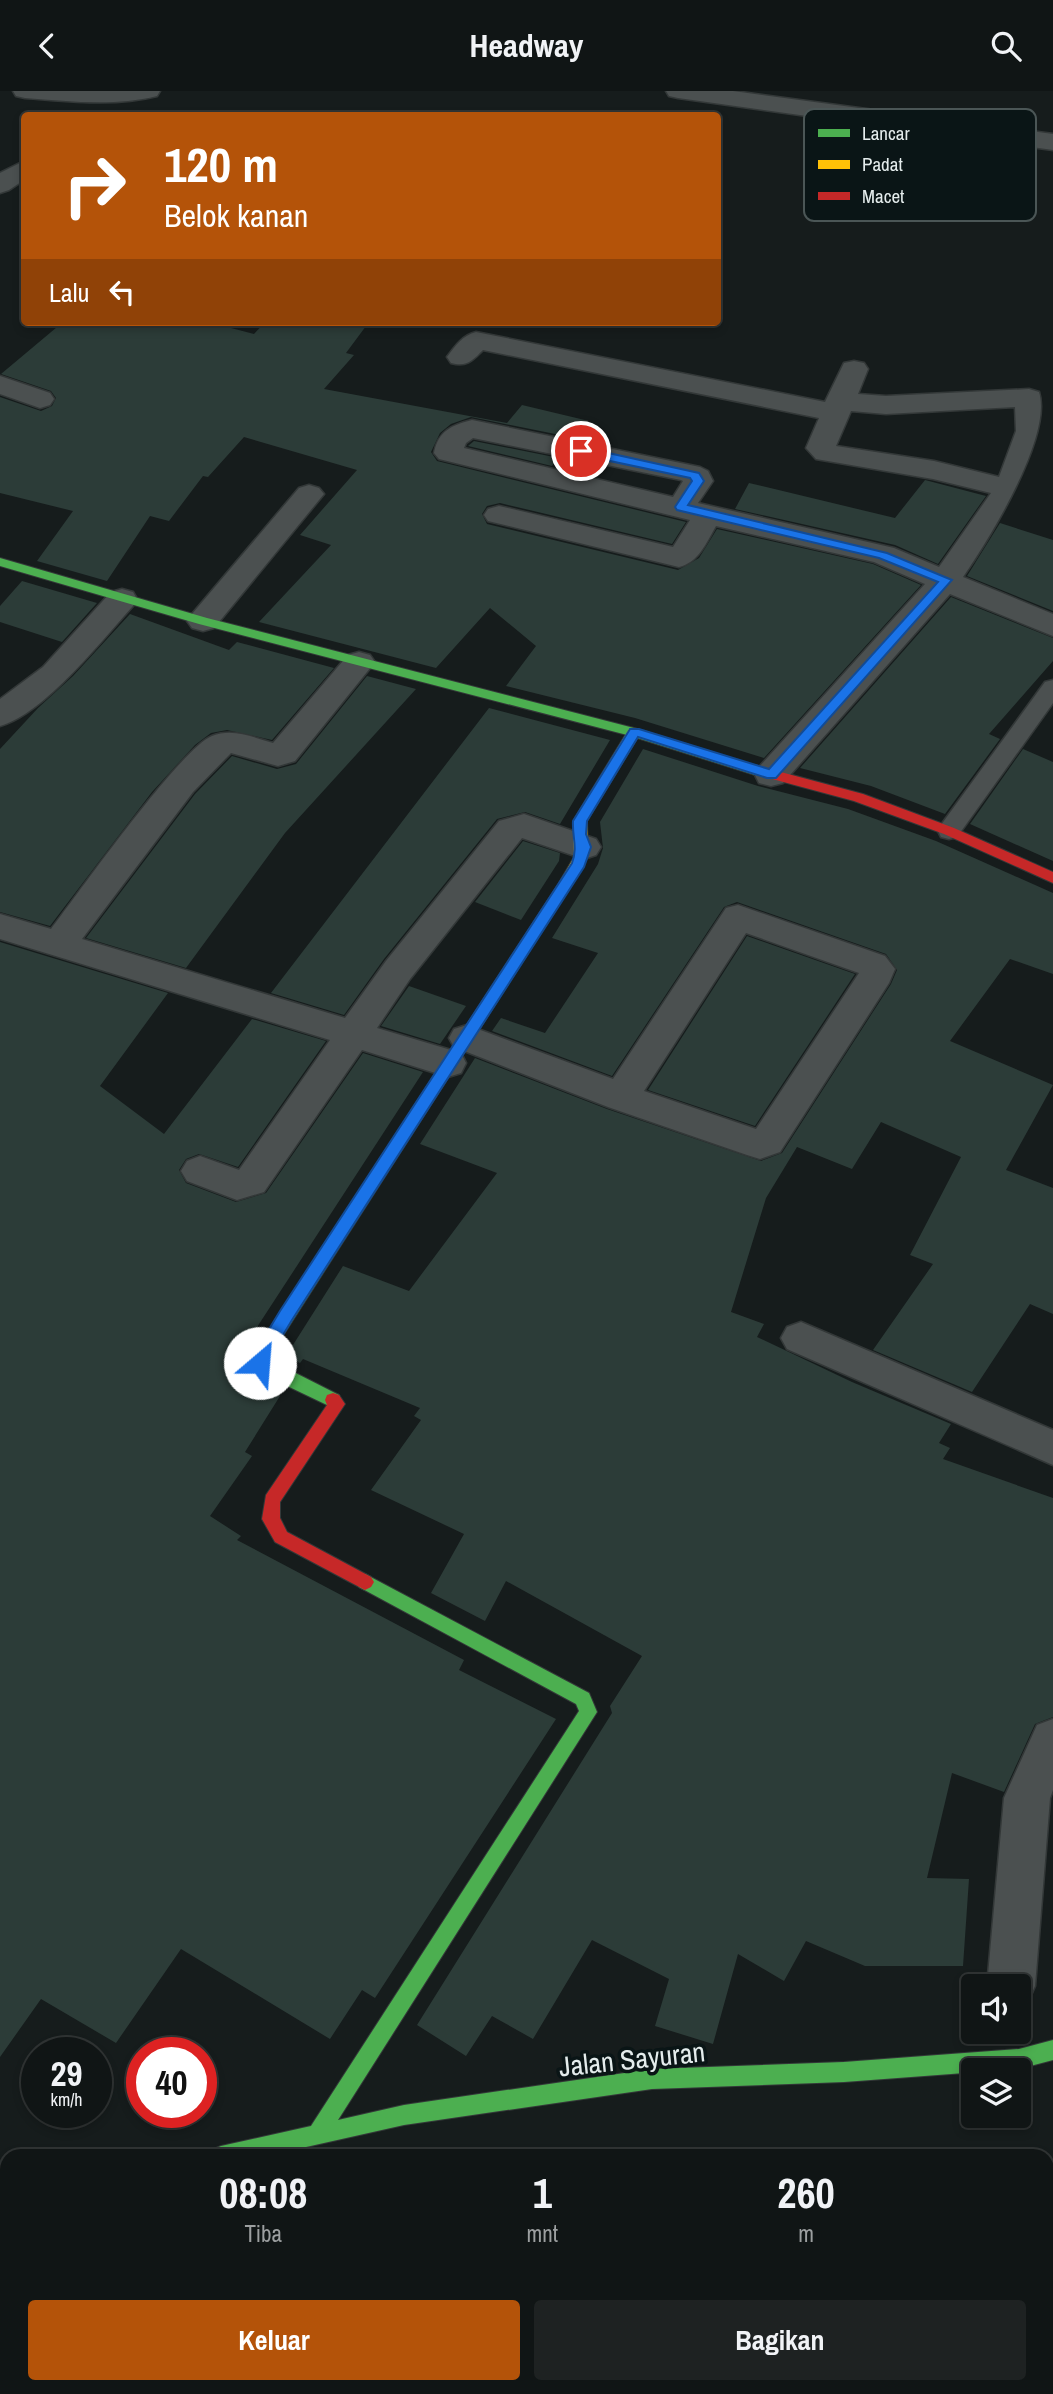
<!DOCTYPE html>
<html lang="id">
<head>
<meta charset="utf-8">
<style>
	body { margin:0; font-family:"Archivo Narrow",sans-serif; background:#1e2222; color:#f1f3f6; height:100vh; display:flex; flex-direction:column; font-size:26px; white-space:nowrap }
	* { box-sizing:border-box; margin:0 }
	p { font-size:23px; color:#9c9fa0 }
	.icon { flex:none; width:38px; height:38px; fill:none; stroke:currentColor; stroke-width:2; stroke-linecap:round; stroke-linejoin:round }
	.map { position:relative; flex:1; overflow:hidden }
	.drawer { position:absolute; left:0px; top:2058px; width:1054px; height:245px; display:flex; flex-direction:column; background:#101515; border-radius:21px 21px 0 0; box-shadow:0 4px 10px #0003,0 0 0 2px #303434 }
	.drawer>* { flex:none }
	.top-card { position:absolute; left:21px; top:21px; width:700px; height:214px; border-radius:7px; box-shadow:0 4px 10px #0003,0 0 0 2px #303434; background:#b45309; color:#fff; overflow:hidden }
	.tools { position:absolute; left:961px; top:1883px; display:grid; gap:14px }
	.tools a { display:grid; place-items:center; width:70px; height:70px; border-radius:7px; background:#101515; box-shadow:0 4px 10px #0003,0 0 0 2px #303434; font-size:35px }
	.speed { position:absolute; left:21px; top:1946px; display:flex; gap:14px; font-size:35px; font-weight:700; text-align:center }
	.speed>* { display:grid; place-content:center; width:91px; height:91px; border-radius:50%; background:#101515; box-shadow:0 4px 10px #0003,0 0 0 2px #303434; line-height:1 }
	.speed small { font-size:18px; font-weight:400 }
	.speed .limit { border:10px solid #d22; background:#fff; color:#111 }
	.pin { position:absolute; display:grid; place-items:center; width:60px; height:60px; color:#fff; margin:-30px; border:4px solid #fff; border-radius:50%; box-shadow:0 2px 7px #0007 }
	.me { position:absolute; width:77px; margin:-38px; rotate:27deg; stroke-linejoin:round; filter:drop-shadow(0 0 5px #0008) }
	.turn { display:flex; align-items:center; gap:24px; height:147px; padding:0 28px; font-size:32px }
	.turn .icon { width:91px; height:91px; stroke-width:2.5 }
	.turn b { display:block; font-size:49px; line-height:60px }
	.then { display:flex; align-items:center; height:66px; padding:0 28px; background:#0003; gap:14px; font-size:26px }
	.eta { display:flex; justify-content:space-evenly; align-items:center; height:119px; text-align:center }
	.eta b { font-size:42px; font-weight:700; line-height:49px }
	.button { display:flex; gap:14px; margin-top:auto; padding:14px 28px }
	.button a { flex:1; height:80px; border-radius:7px; background:#b45309; color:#fff; font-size:28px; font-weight:700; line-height:80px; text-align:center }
	.button a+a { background:#1e2222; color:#f1f3f6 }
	header { display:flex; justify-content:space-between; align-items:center; height:91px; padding:0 28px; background:#101515; font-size:32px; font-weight:700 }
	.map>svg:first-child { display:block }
	.building { fill:#2c3c38 }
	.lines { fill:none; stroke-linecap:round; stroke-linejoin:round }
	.lane-casing { stroke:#333838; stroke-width:3 }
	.street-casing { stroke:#333838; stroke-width:3 }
	.fast-casing { stroke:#333838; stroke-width:2 }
	.slow-casing { stroke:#333838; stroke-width:2 }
	.jam-casing { stroke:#333838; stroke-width:2 }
	.lane { fill:#4b5050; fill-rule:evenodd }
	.street { fill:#4b5050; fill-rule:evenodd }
	.fast { fill:#4caf50; fill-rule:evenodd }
	.slow { fill:#ffc107; fill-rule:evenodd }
	.jam { fill:#c62828; fill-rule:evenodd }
	.route { fill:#1a73e8; stroke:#114b97; stroke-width:2 }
	.labels { text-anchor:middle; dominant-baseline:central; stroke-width:7; stroke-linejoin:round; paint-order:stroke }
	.near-street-label { font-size:28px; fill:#e4ecec; stroke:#0a1516 }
	.key { fill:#0a1516; stroke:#4b5656; stroke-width:2 }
	.key-label { font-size:19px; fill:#e4ecec }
</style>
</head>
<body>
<header><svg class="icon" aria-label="back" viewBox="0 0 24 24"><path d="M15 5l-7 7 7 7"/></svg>Headway<svg class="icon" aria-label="search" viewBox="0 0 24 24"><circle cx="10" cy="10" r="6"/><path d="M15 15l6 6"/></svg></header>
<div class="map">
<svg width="1053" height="2303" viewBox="0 0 1053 2303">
	<rect width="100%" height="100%" fill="#161c1c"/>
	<g class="building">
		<polygon points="63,231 208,231 254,243 265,231 369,231 346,262 354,264 324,298 507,332 522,314 589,330 575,347 471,326 451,333 440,342 431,361 437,370 686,431 672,453 500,412 487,415 482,423 487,433 678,479 699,467 717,438 873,473 921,494 764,667 635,627 506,595 536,555 490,517 436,577 259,531 331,454 300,444 357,379 244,346 208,386 203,385 169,430 150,425 107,490 37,470 73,420 0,402 0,306 41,320 52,315 56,307 51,300 1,283"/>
		<polygon points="474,350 559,367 552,375 468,355"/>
		<polygon points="925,389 986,405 938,473 895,454 735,418 749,392 895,427"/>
		<polygon points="1000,432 1053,449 1053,520 967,485"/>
		<polygon points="22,490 97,512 62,551 0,531 0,515"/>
		<polygon points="951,506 1053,547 1053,570 989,643 1000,648 945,723 871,695 800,677"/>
		<polygon points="130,523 229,559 237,551 334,577 272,649 227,639 211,642 195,654 152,701 50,835 0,821 0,658 38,617 73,585"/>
		<polygon points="367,585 416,598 285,742 186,877 86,847 195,703 232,665 277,678 296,673"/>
		<polygon points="489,617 610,649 560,733 525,721 497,728 384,868 344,924 271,902"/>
		<polygon points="643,658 758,695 848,718 936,750 1053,802 1053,883 1010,868 950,950 1053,994 1006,1079 1053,1097 1053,1223 1030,1213 972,1301 873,1259 933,1173 910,1164 961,1066 881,1031 852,1078 797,1056 766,1107 731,1221 764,1233 757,1246 852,1291 951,1333 939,1352 950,1357 943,1368 1053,1407 1053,1626 1035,1633 1004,1701 952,1682 927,1787 969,1788 963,1875 865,1875 806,1850 784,1890 738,1863 713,1953 655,1935 669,1888 592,1849 533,1948 492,1925 466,1965 417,1934 612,1622 610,1615 642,1565 506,1490 485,1530 431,1502 464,1443 371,1399 421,1329 414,1325 420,1317 303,1268 300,1272 286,1265 343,1175 409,1200 497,1082 420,1053 475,967 607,1018 761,1070 782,1062 891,893 897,879 886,863 737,811 724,816 612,985 492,940 501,927 545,942 598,862 552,847 598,773 603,757 600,731"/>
		<polygon points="1023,658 1053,671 1053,770 970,733"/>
		<polygon points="523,750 560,762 559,770 521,829 475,811"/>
		<polygon points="747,845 855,883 755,1035 648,999"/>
		<polygon points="0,851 168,902 100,995 164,1043 252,928 326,950 238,1076 199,1063 186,1068 179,1079 186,1092 236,1111 266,1102 363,962 423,981 237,1267 249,1290 280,1305 245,1361 252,1365 210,1425 241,1445 237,1449 464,1569 459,1579 556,1628 375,1907 362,1899 330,1948 181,1858 116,1952 41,1908 0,1966"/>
		<polygon points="409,895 466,915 440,953 381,935"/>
	</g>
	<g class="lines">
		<g class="lane-casing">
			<polygon id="lane" points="1053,589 1053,612 957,746 949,748 941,746 938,740 941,734 1045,591"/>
		</g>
		<g class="street-casing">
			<g id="street">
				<path d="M13,0h147l-3,5c-44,11 -88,5 -132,2l-9,-2z"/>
				<polygon points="666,0 733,0 1053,43 1053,59 678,7 669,5"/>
				<polygon points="24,70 24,89 9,99 0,102 0,82"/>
				<path d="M476,241l349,70 19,-39 10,-2 10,2 4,6 -10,25 28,2 143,-7 10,3c14,44 -51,149 -76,185l90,37v22l-103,-42 -167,189 -12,3 -12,-3 -4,-8 4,-8 166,-183 -51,-22 -158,-36c-10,17 -17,36 -37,41l-191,-46 -4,-6 4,-6 11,-3 174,41 17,-27 -251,-61 -5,-6c4,-22 18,-28 38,-33l228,47 8,4 5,10 -15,22 196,45 45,19 52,-74 -58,-14 -117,-20 -10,-11 13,-30 -336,-68c-11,11 -16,17 -32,13l-4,-6c8,-11 16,-22 29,-25zM1015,316l1,24 -17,46 -65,-16 -98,-15 15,-35 35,3zM473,347l208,42 2,1 -10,16 -209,-49 2,-5z"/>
				<polygon points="0,285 50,302 54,308 50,314 40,317 0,303"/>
				<polygon points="309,394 319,397 324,403 319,409 214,537 203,540 192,537 187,530 192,523 299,397"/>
				<path d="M122,498l11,3 4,7 -4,7c-31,34 -89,108 -133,120v-27l43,-32 68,-75z"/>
				<path d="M359,561l11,3 5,7 -80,99 -17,5 -47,-13 -38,39 -111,147 263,79 41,-57 113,-140 25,-7 72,25 5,8 -5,8 -12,4 -62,-21 -112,141 -33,49 84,25 5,10 -5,10 -13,4 -86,-27 -98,142 -27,8 -50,-19 -6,-10 6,-10 13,-5 39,14 91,-130 -330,-101v-25l51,15c27,-35 129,-180 161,-193 21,-8 40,1 61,7l75,-88z"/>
				<path d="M738,814l147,51 10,13 -6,14 -109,169 -20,7 -13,-4 -139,-48 -154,-60 -5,-9 5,-9 13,-4 146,54 113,-171zM746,842l113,40 -103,156 -112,-38z"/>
				<polygon points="801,1231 1053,1339 1053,1374 787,1258 781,1247 787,1236"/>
				<polygon points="1053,1628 1053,1699 1050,1707 1035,1895 1028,1911 1018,1915 1018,1895 987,1895 1004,1707 1037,1634"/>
				<polygon points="167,2296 223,2296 226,2303 170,2303"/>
			</g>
		</g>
		<g class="fast-casing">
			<g id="fast">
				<polygon points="0,467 207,527 634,637 760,676 762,679 755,684 631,645 199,533 0,475"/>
				<polygon points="566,787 571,789 573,792 571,795 268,1268 339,1304 341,1309 339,1314 333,1316 327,1314 258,1281 251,1268 253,1263 561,789"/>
				<polygon points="365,1483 589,1602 597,1621 338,2029 404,2014 652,1978 844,1971 1019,1958 1053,1949 1053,1969 1019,1978 844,1991 652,1998 404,2034 266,2065 211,2065 214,2058 221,2055 311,2035 579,1620 576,1613 359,1496 356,1491 359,1486"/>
				<polygon points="7,2103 7,2123 0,2124 0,2104"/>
			</g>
		</g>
		<g class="slow-casing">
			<polygon id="slow" points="634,637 641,641 587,730 588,766 571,795 561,795 559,792 574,766 573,730 629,638"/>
		</g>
		<g class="jam-casing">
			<g id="jam">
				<polygon points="755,674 863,703 954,737 1053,781 1053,792 944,743 854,710 750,682 748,679"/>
				<polygon points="333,1302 339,1304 345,1313 280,1411 280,1427 287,1441 371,1486 374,1491 371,1496 365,1499 275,1451 262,1428 266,1404 327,1314 325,1309 327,1304"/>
			</g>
		</g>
		<use href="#lane" class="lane"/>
		<use href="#street" class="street"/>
		<use href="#fast" class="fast"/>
		<use href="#slow" class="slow"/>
		<use href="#jam" class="jam"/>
	</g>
	<path class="route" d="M581,356l118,26 5,8 -16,24 199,48 65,27 -176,198h-9l-129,-41 -51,84 -1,13 5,13 -7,20 -292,453 -24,40 -2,8h-12l-3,-9 29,-48 292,-448c6,-16 0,-26 1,-42l57,-92h9l130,40 169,-187 -59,-24 -202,-48 -2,-3 17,-26 -2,-3 -113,-24 -2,-3z"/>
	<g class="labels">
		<g class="near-street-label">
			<text transform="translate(632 1968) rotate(-6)">Jalan Sayuran</text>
		</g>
	</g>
	<rect x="804" y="18" width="232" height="112" rx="10" class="key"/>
	<rect x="818" y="38" width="32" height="8" fill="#4caf50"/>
	<rect x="818" y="69" width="32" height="9" fill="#ffc107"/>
	<rect x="818" y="101" width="32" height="8" fill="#c62828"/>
	<g class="key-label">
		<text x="862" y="49">Lancar</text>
		<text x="862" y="80">Padat</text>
		<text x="862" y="112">Macet</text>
	</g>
</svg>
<div class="tools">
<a><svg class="icon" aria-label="sound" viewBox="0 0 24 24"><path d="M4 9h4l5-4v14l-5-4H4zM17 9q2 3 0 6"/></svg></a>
<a><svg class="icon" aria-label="layers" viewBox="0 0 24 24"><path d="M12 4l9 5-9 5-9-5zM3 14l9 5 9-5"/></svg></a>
</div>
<div class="speed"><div>29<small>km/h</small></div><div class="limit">40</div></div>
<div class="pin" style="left:581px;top:360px;background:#d93025"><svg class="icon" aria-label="arrive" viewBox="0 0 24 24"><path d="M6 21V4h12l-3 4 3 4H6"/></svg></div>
<svg class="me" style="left:260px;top:1272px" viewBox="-20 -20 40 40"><circle r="19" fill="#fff"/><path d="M0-13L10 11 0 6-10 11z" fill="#1a73e8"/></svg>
<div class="top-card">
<div class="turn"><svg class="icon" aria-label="right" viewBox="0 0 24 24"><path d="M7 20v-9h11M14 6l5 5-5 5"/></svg><div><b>120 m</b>Belok kanan</div></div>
<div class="then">Lalu<svg class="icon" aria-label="left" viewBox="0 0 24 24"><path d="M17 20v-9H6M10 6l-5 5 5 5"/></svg></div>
</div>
<section class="drawer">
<div class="eta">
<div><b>08:08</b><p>Tiba</p></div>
<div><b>1</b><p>mnt</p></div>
<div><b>260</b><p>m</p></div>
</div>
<div class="button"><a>Keluar</a><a>Bagikan</a></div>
</section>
</div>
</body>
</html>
